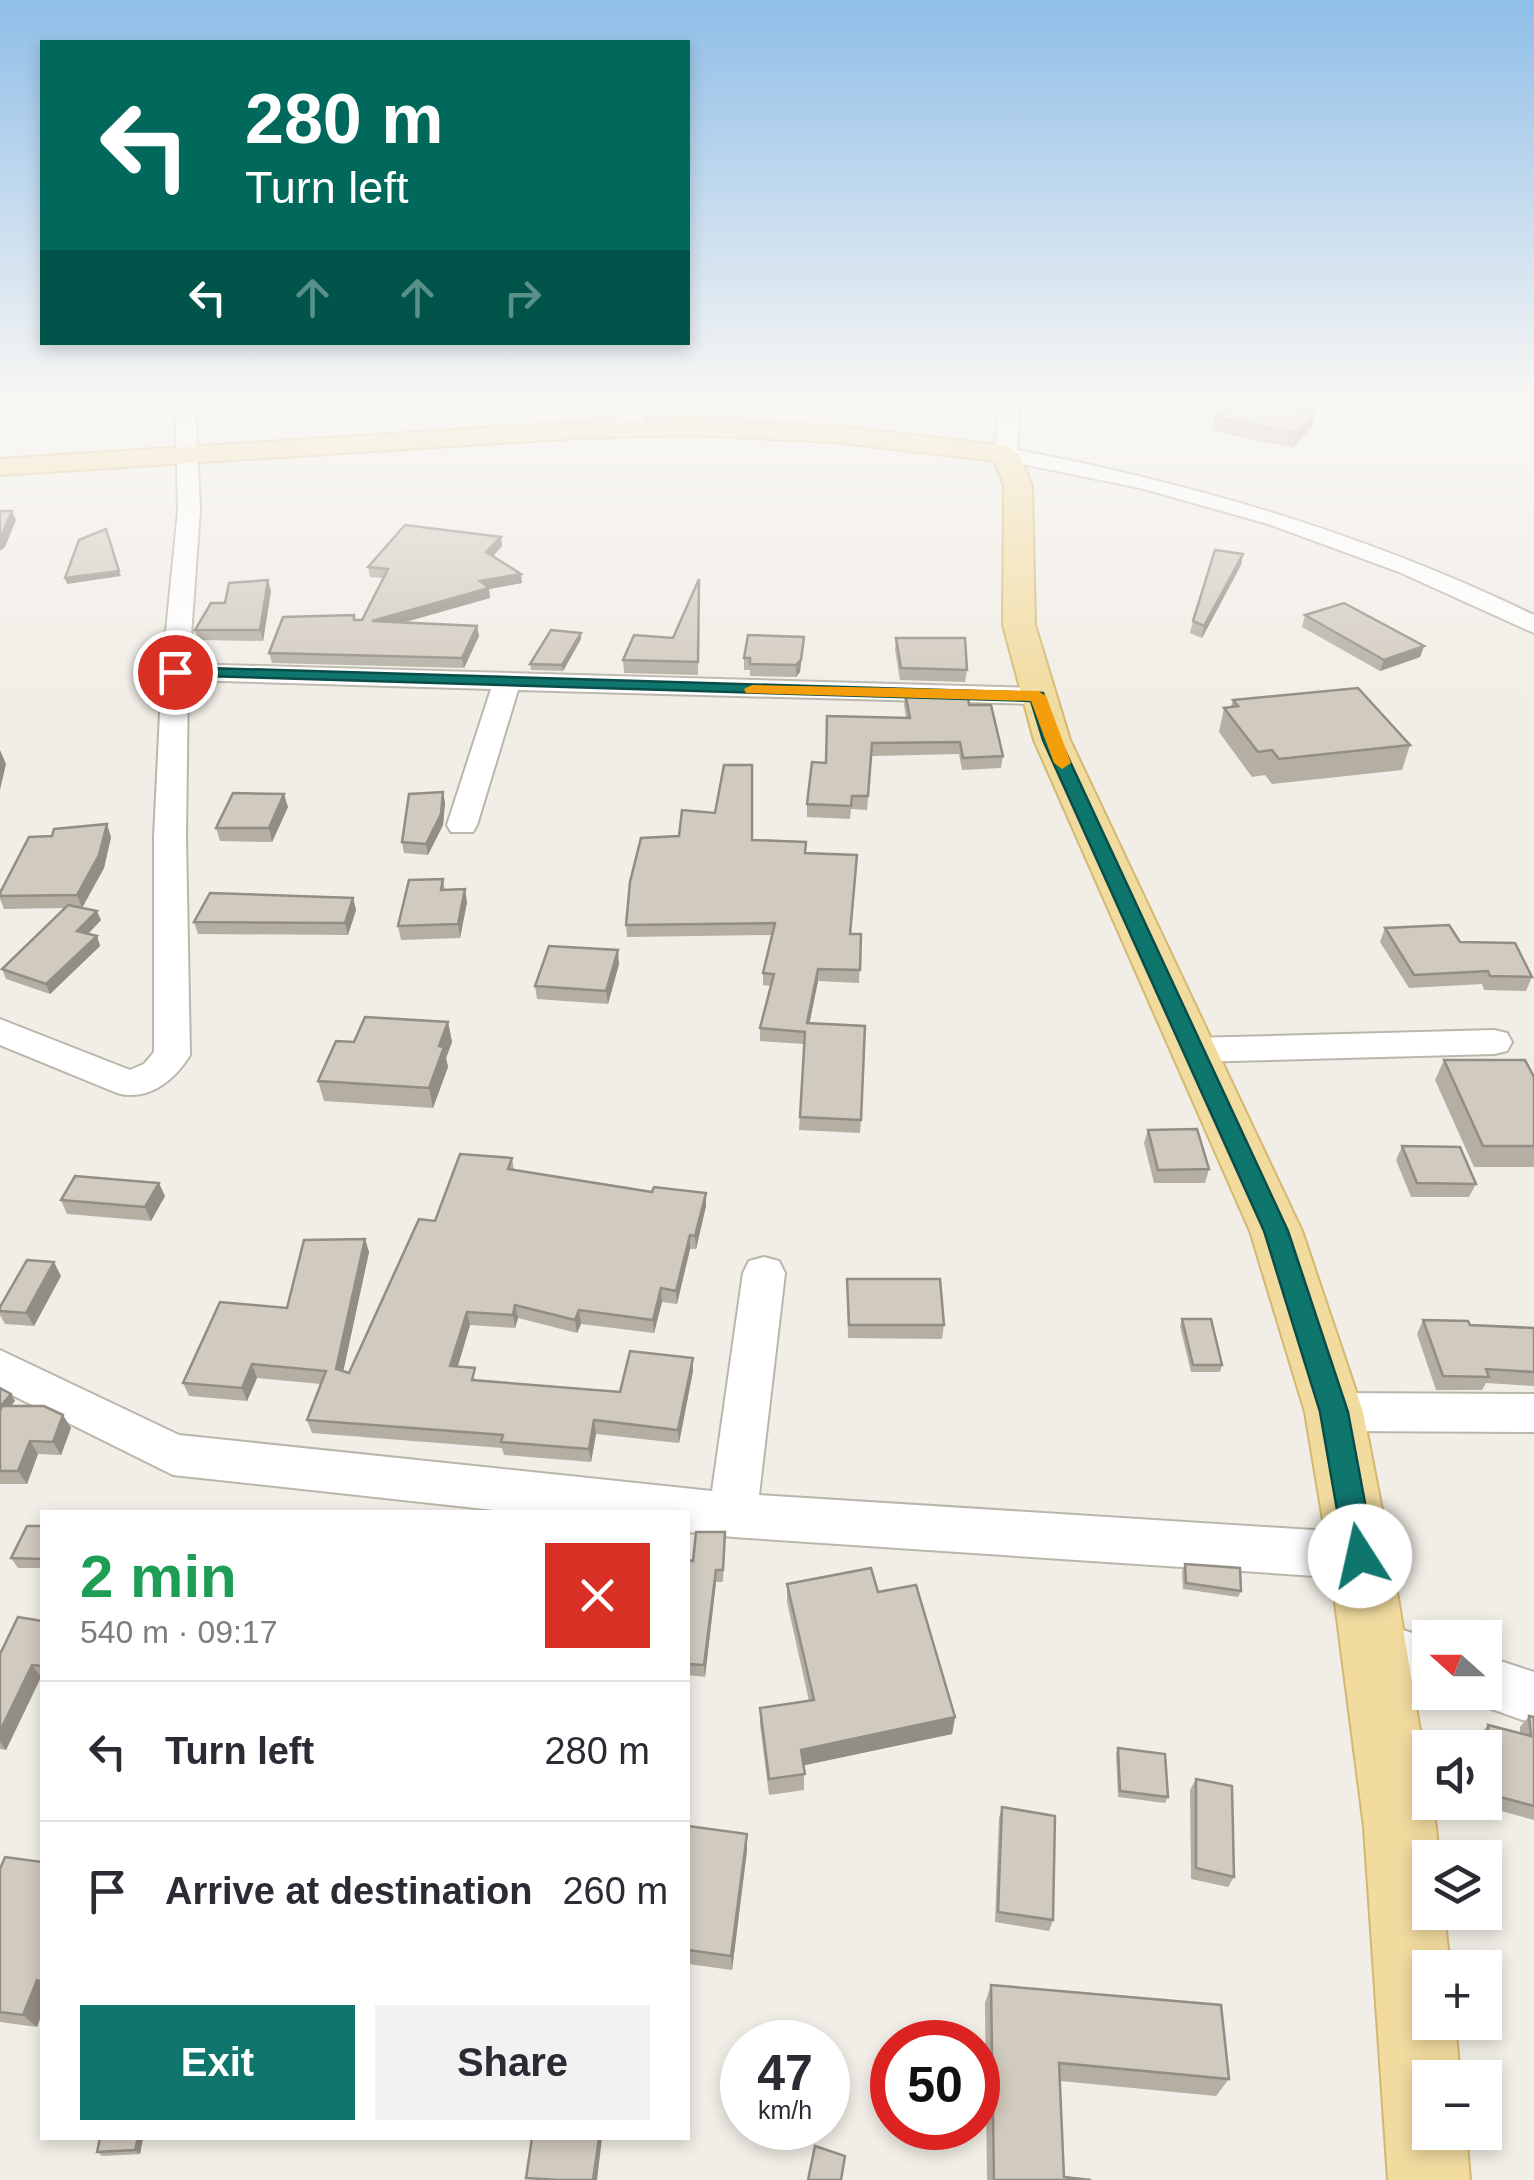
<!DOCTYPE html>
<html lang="en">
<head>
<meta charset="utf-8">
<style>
	body { margin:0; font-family:Helvetica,sans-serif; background:#f2f2f3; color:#2b2b33; height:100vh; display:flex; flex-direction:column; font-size:38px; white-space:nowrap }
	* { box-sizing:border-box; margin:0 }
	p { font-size:32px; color:#7c7c81 }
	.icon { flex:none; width:55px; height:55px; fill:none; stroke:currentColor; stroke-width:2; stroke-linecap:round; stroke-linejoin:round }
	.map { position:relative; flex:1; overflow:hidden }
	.details { position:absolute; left:40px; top:1510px; width:650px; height:630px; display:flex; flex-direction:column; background:#fff; border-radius:0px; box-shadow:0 5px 15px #0003 }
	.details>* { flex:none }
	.banner { position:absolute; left:40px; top:40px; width:650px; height:305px; border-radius:0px; box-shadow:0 5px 15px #0003; background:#00695c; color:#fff; overflow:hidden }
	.needle { width:65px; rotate:291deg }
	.tools { position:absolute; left:1412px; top:1620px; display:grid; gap:20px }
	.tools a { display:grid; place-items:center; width:90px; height:90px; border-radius:0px; background:#fff; box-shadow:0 5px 15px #0003; font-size:50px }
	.speed { position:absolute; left:720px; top:2020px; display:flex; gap:20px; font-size:50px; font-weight:700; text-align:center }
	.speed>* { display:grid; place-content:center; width:130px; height:130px; border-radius:50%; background:#fff; box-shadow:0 5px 15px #0003; line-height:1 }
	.speed small { font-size:25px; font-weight:400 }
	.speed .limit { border:15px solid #d22; background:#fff; color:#111 }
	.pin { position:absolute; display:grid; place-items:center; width:85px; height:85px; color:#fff; margin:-42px; border:5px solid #fff; border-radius:50%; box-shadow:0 2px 10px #0007 }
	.me { position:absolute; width:110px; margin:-55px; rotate:350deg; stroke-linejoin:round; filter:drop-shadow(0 0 8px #0008) }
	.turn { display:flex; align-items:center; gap:35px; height:210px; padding:0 40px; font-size:45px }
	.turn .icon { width:130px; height:130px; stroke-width:2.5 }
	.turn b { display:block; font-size:70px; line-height:85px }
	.lanes { display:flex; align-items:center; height:95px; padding:0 40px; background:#0003; justify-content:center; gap:50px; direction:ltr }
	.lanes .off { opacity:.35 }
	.round { display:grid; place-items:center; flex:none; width:105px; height:105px; border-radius:0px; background:#f2f2f3 }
	.head { display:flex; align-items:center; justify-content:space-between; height:170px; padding:0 40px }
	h1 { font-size:60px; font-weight:800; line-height:75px; color:#1e9e55 }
	.action { display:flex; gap:20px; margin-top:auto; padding:20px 40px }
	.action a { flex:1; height:115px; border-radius:0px; background:#0f766e; color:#fff; font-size:40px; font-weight:800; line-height:115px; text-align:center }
	.action a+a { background:#f2f2f3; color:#2b2b33 }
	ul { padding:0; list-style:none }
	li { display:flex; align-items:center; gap:30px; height:140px; padding:0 40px; border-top:2px solid #e1e1e2 }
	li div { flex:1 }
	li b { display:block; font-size:38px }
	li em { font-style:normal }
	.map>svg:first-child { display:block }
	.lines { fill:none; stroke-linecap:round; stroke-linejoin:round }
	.minor-casing { stroke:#bbb6ab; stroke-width:4 }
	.major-casing { stroke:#d4b872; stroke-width:4 }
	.minor { fill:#fff; fill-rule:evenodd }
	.major { fill:#f1db9f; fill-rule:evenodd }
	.wall { fill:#b4aea3 }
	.shaded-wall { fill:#928d85 }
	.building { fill:#d1cabe; stroke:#928d85; stroke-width:2.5 }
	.route { fill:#0f766e; stroke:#0a4d48; stroke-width:2.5 }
	.slow { fill:#f59e0b }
</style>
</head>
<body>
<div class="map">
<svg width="1534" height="2180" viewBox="0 0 1534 2180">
	<rect width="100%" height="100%" fill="#f1eee7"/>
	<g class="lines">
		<g class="minor-casing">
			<g id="minor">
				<path d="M175,397h20l5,113 -11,154 848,24 14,8 -14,8 -519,-14 -41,135 -4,7h-22l-4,-7 44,-136 -303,-9 -2,157 4,218c-15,25 -42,47 -73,38l-117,-48v-26l130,51 14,-6 10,-12v-215l8,-165 16,-162z"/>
				<polygon points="647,397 669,397 627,433 613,433 610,429 613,425"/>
				<path d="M1000,397h20l-3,53c180,34 352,85 517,165v18l-135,-61 -131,-48 -128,-36 -142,-29 -3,-5z"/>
				<polygon points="1494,1030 1507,1033 1512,1042 1507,1051 1494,1054 1192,1062 1179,1059 1174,1050 1179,1041 1192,1038"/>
				<polygon points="764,1257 779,1261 785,1273 759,1495 1360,1533 1377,1540 1385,1556 1377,1572 1360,1579 733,1537 688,1532 688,1512 512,1512 173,1475 0,1389 0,1350 179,1435 712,1491 743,1273 749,1261"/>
				<polygon points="1334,1393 1534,1394 1534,1432 1334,1431 1318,1426 1311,1412 1318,1398"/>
				<polygon points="1373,1620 1430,1639 1430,1689 1355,1663 1347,1645 1355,1627"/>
				<polygon points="1485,1656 1534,1672 1534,1724 1466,1700 1463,1692 1485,1692"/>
			</g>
		</g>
		<g class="major-casing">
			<polygon id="major" points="692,419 835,426 1006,446 1019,454 1032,486 1035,625 1070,740 1302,1231 1363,1412 1391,1556 1436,1827 1439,1858 1430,1858 1430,1912 1444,1912 1450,1968 1430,1968 1430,2022 1455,2022 1460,2078 1430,2078 1430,2132 1466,2132 1470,2180 1388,2180 1364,1827 1329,1556 1305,1412 1250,1231 1034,740 1003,625 1004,486 995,461 835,442 692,435 578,438 0,475 0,459 578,422"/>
		</g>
		<use href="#minor" class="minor"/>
		<use href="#major" class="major"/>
	</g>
	<g class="wall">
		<polygon points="672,397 814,397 810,408 709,404"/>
		<polygon points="931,397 997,397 996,403 930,402"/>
		<polygon points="1238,397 1305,397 1302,409 1315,411 1312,426 1293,448 1212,431 1215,417"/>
		<polygon points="501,537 502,546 493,556 522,583 489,589 490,598 403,622 477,626 479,636 464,668 272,663 269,653 354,620 362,620 383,578 370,577 368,567"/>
		<polygon points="1243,554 1241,565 1202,638 1190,633 1193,621"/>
		<polygon points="699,579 698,675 624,673 623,660 673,638"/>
		<polygon points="271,591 263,641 198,640 195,630 225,603"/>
		<polygon points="1305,615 1424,646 1420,657 1380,671 1302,627"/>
		<polygon points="581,633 581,639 563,671 531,670 530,664"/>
		<polygon points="804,637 800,672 796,677 750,676 750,670 744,670 744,658"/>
		<polygon points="896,638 967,670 965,682 900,680 895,650"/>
		<polygon points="905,692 969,705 1003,756 1001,768 962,770 959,754 872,756 867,810 851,809 850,819 807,817 807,804 826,763 906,718 904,704"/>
		<polygon points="1233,700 1410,745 1402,770 1272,784 1265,775 1252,777 1219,732 1224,708 1231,707"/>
		<polygon points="443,792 445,803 443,825 428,855 404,853 402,842"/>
		<polygon points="288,807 272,842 220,841 216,828"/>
		<polygon points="111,837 104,868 82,908 101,920 88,934 97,936 100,946 50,994 6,979 2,969 64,908 4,909 0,899 0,893"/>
		<polygon points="752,840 805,853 851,934 861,934 859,983 818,981 809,1023 861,1120 860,1133 799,1130 804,1044 760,1041 760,1028 771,986 763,985 763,973 772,935 627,937 626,925"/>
		<polygon points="443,879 445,890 467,902 460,938 401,940 398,926"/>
		<polygon points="353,898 356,910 348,935 198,934 194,922"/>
		<polygon points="1385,928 1460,942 1532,977 1526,991 1484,990 1482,984 1409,988 1380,942"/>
		<polygon points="619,964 608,1004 537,999 535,986"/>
		<polygon points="448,1022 452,1042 446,1058 448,1067 433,1108 324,1101 318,1081 354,1042"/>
		<polygon points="1444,1060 1534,1077 1534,1167 1474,1167 1435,1080"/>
		<polygon points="1148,1130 1209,1169 1205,1183 1154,1183 1144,1143"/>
		<polygon points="1402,1146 1476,1184 1469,1197 1411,1197 1396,1160"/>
		<polygon points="512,1158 514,1170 652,1192 706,1193 706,1206 696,1249 690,1249 677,1304 662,1302 654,1333 581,1324 577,1333 518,1318 515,1328 470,1325 458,1366 478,1381 620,1392 693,1371 679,1443 596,1434 591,1462 504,1455 502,1448 312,1433 307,1420 321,1384 257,1378 247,1401 189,1396 183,1383 287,1308 365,1239 369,1252 343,1371 349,1373 435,1221"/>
		<polygon points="165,1196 151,1221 67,1214 61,1200"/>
		<polygon points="61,1276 34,1326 5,1324 0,1315 0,1307"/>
		<polygon points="847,1279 944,1325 942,1339 848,1338"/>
		<polygon points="1182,1319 1222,1365 1220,1372 1191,1372 1180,1326"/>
		<polygon points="1423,1320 1470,1325 1534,1328 1534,1386 1486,1383 1482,1390 1436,1390 1417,1334"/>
		<polygon points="0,1388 11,1394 15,1401 10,1406 71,1428 61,1455 38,1454 27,1484 0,1484"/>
		<polygon points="42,1526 42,1568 18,1568 11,1558"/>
		<polygon points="725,1532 723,1582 716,1582 705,1677 688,1675 688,1560 693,1561"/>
		<polygon points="1185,1564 1241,1591 1238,1597 1183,1589 1182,1571"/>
		<polygon points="787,1584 878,1592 955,1717 952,1734 804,1765 804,1790 769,1795 760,1724 760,1708 809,1701 787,1602"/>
		<polygon points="42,1621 42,1677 41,1677 6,1750 0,1749 0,1654"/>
		<polygon points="1529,1716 1534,1717 1534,1820 1483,1806 1483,1802 1485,1802 1485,1748 1479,1748 1479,1736 1488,1725 1520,1733 1520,1727"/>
		<polygon points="1118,1748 1168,1797 1165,1803 1118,1797 1116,1754"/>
		<polygon points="1196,1779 1234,1877 1228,1887 1191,1879 1190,1790"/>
		<polygon points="1002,1807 1053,1920 1049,1931 995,1922 999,1818"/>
		<polygon points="688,1826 747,1850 732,1970 688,1964"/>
		<polygon points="42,1862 42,2013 37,2027 0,2022 0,1869"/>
		<polygon points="991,1985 1229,2079 1216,2096 1060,2081 1064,2177 1091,2180 987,2180 985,2003"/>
		<polygon points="143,2138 140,2154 102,2156 97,2152"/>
	</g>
	<g class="shaded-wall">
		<polygon points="1302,397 1305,397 1303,408 1288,421 1292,407"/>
		<polygon points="1315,411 1312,426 1293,448 1297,433"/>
		<polygon points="12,511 16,520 5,547 0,551 0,539"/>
		<polygon points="501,537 502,546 488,562 486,552"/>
		<polygon points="1243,554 1241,565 1202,638 1204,626"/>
		<polygon points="119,571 121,576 67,584 65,578"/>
		<polygon points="521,574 522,583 489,589 490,598 374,631 372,621 480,581"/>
		<polygon points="268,580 271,591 263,641 260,630"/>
		<polygon points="477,626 479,636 464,668 462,658"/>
		<polygon points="581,633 581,639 563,671 562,665"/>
		<polygon points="804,637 800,672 796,677 796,665"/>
		<polygon points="1424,646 1420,657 1380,671 1384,660"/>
		<polygon points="0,750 6,764 0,790"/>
		<polygon points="443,792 445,803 443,825 428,855 426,844"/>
		<polygon points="284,794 288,807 272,842 269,828"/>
		<polygon points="107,824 111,837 104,868 82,908 77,895"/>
		<polygon points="465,889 467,902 460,938 458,924"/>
		<polygon points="353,898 356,910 348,935 345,923"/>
		<polygon points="97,911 101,920 81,941 77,931"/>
		<polygon points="97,936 100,946 50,994 46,984"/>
		<polygon points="618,950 619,964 608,1004 606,991"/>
		<polygon points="818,969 818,981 807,1036 807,1023"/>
		<polygon points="448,1022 452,1042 446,1058 448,1067 433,1108 429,1088 439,1046"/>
		<polygon points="159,1183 165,1196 151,1221 145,1207"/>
		<polygon points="706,1193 706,1206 696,1249 695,1236"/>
		<polygon points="690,1235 690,1249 677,1304 676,1291"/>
		<polygon points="365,1239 369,1252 341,1382 336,1369"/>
		<polygon points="54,1262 61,1276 34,1326 26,1313"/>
		<polygon points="661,1288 662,1302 654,1333 653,1320"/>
		<polygon points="515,1305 518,1318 515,1328 513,1315"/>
		<polygon points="579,1310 581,1324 577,1333 575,1320"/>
		<polygon points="467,1312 470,1325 454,1379 450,1366"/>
		<polygon points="693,1358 693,1371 679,1443 678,1430"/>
		<polygon points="252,1364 257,1378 247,1401 242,1388"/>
		<polygon points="11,1394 15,1401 0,1419 0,1407"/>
		<polygon points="63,1415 71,1428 61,1455 53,1442"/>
		<polygon points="594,1420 596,1434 591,1462 589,1449"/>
		<polygon points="30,1441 38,1454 27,1484 18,1471"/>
		<polygon points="716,1570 716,1582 705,1677 704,1665"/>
		<polygon points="32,1665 41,1677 6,1750 0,1742 0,1731"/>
		<polygon points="955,1717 952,1734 801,1766 801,1750"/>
		<polygon points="747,1834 747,1850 732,1970 731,1956"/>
		<polygon points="37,1980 42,1986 42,2013 37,2027 23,2015"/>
		<polygon points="138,2138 143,2138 140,2154 135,2150"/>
		<polygon points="599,2138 602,2138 597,2180 593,2180"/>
	</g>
	<g class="building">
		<polygon points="747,397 811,397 811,400"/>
		<polygon points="1238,397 1302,397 1292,407 1315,411 1297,433 1215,417"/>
		<polygon points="0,511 12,511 0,539"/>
		<polygon points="405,525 501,537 486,552 521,574 480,581 489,588 372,621 477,626 462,658 269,653 283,617 354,615 354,620 362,620 388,569 368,567"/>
		<polygon points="106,529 119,571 65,578 79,540"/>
		<polygon points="1215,550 1243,554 1204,626 1193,621"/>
		<polygon points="699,579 698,662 623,660 634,635 673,638"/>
		<polygon points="268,580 260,630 195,630 211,603 225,603 229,583"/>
		<polygon points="1344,603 1424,646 1384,660 1305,615"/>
		<polygon points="551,630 581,633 562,665 530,664"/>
		<polygon points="748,635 804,637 801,660 796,665 750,664 750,658 744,658"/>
		<polygon points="896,638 965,638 967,670 901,668"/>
		<polygon points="1358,688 1410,745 1279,759 1272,750 1258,752 1224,708 1238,706 1233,700"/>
		<polygon points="905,692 968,693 969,705 991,705 1003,756 963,758 960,742 872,743 868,796 852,796 851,806 807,804 812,762 826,763 827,716 910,718"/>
		<polygon points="724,765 752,765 752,840 806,842 805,853 857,855 850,934 861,934 860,970 818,969 807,1023 865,1026 861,1120 800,1117 805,1032 760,1028 774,974 763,973 775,923 626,925 630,882 641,838 679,836 682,810 715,813"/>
		<polygon points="443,792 441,814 426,844 402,842 409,794"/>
		<polygon points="233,793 284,794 269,828 216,828"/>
		<polygon points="107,824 99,855 77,895 0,896 0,893 29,837 52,836 54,829"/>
		<polygon points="443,879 441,890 465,889 458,924 398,926 409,880"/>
		<polygon points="210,893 353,898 345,923 194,922"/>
		<polygon points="68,905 97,911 77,931 97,936 46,984 2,969"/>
		<polygon points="1449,925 1460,942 1515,943 1532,977 1490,976 1488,971 1414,975 1385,928"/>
		<polygon points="549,946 618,950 606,991 535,986"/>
		<polygon points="365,1017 448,1022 439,1046 444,1047 429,1088 318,1081 336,1041 354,1042"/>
		<polygon points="1444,1060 1525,1060 1534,1077 1534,1146 1483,1146"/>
		<polygon points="1197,1129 1209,1169 1158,1170 1148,1130"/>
		<polygon points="1402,1146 1460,1147 1476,1184 1417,1183"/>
		<polygon points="460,1154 512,1158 508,1169 652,1192 654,1187 706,1193 695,1236 690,1235 676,1291 661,1288 653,1320 579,1310 575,1320 515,1305 513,1315 467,1312 450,1366 475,1368 472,1380 620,1392 630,1351 693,1358 678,1430 594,1420 589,1449 501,1442 503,1435 307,1420 326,1371 252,1364 242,1388 183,1383 220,1302 287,1308 304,1240 365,1239 336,1369 349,1373 419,1219 435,1221"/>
		<polygon points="75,1176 159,1183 145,1207 61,1200"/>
		<polygon points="27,1260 54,1262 26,1313 0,1311 0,1307"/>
		<polygon points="847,1279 940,1279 944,1325 849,1325"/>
		<polygon points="1182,1319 1211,1319 1222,1365 1193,1365"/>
		<polygon points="1423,1320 1468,1321 1470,1325 1534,1328 1534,1372 1486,1369 1489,1377 1443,1376"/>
		<polygon points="0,1388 11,1394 0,1407"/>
		<polygon points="2,1406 44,1406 63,1415 53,1442 30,1441 18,1471 0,1471 0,1411"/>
		<polygon points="27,1526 42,1526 42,1559 11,1558"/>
		<polygon points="696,1532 725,1532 723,1570 716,1570 704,1665 688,1664 688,1560 693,1561"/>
		<polygon points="1185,1564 1240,1568 1241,1591 1186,1583"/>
		<polygon points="871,1568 878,1592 916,1585 955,1717 801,1750 805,1774 769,1779 760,1708 814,1700 787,1584"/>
		<polygon points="18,1617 42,1621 42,1666 32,1665 0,1731 0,1654"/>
		<polygon points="1529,1716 1534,1717 1534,1806 1492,1795 1488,1725 1531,1736"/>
		<polygon points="1118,1748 1165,1754 1168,1797 1120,1791"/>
		<polygon points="1196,1779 1232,1786 1234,1877 1196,1868"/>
		<polygon points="1002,1807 1055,1816 1053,1920 998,1912"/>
		<polygon points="688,1826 747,1834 731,1956 688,1950"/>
		<polygon points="5,1857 42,1862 42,1982 37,1980 23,2015 0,2012 0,1869"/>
		<polygon points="991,1985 1221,2005 1229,2079 1059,2063 1064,2177 1091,2180 994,2180"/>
		<polygon points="100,2138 138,2138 135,2150 97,2152"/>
		<polygon points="532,2138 599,2138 593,2180 558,2180 526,2178"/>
		<polygon points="815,2146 845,2156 841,2180 808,2180"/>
	</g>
	<linearGradient id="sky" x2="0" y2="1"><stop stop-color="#8fbee8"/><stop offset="0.57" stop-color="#f9f7f4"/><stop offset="1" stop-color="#f9f7f4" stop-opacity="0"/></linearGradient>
	<rect width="1534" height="702" fill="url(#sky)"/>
	<polygon class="route" points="175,667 1043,693 1060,740 1288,1231 1348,1412 1375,1556 1371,1566 1360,1570 1350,1566 1345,1556 1320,1412 1264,1231 1043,740 1031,701 169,675 169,669"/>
	<polygon class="slow" points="752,685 1038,691 1046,696 1071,763 1062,769 1054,763 1031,701 746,693 744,689"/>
</svg>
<div class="tools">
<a><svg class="needle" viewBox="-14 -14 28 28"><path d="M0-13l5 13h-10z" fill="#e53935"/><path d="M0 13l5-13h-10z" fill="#7c7c81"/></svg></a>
<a><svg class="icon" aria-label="sound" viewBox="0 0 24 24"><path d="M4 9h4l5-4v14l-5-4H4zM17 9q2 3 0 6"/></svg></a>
<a><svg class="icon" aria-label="layers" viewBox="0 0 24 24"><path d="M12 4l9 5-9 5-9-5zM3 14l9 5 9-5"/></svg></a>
<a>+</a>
<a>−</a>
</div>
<div class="speed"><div>47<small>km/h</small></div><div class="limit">50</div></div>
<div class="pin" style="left:175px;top:672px;background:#d93025"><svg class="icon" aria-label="arrive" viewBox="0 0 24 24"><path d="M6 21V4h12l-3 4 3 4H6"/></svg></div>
<svg class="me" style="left:1360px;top:1556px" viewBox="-20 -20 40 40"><circle r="19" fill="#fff"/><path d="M0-13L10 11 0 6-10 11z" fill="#0f766e"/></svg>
<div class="banner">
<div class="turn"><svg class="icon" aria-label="left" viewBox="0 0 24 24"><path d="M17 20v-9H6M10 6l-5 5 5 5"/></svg><div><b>280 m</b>Turn left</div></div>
<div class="lanes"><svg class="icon" aria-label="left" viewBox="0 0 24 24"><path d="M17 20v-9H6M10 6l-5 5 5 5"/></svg><svg class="icon off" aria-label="ahead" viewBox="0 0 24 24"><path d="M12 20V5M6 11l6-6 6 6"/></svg><svg class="icon off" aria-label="ahead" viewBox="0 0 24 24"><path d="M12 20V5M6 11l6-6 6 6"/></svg><svg class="icon off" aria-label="right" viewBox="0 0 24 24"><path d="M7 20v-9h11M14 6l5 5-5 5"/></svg></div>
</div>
<section class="details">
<div class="head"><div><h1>2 min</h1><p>540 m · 09:17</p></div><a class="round" style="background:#d93025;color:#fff"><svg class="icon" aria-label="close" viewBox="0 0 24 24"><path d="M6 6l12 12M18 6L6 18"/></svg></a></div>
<ul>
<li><svg class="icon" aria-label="left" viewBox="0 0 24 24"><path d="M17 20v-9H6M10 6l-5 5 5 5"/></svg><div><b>Turn left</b></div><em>280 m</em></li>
<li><svg class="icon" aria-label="arrive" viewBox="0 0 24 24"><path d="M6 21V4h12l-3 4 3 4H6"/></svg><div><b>Arrive at destination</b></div><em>260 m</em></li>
</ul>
<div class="action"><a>Exit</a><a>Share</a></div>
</section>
</div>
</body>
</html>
